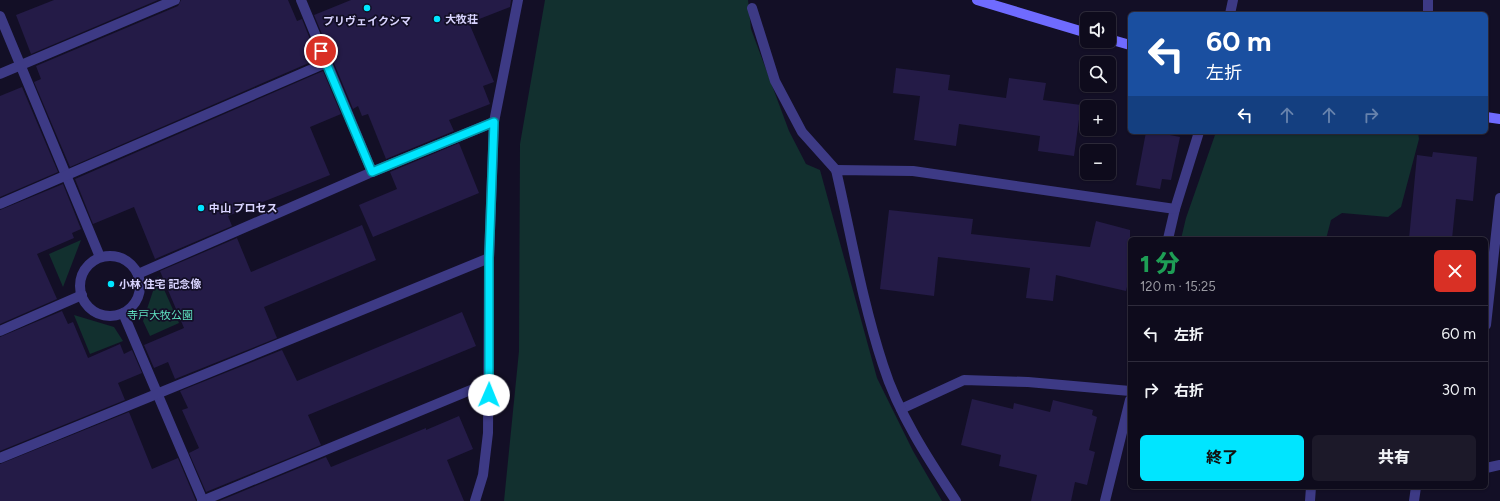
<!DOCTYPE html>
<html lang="ja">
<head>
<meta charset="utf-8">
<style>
	body { margin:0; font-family:Figtree,"Noto Sans JP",sans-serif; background:#1c1929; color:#f1f3f6; height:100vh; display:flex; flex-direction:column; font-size:15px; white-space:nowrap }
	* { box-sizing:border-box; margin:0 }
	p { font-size:13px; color:#9b9ba3 }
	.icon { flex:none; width:22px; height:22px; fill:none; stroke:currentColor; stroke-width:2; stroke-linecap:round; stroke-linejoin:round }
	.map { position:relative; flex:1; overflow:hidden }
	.panel { position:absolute; left:1128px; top:237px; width:360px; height:252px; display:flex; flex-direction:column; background:#0e0b1c; border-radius:6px; box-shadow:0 1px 3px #0004,0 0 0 1px #2e2b3b }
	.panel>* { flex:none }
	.top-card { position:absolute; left:1128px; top:12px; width:360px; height:122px; border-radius:6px; box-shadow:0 1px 3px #0004,0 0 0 1px #2e2b3b; background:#1a4fa0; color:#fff; overflow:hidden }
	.fabs { position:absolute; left:1080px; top:12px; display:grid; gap:8px }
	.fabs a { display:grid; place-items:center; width:36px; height:36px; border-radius:6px; background:#0e0b1c; box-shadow:0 1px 3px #0004,0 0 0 1px #2e2b3b; font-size:20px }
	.pin { position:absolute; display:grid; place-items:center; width:34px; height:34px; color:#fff; margin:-17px; border:2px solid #fff; border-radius:50%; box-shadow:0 1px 4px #0007 }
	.me { position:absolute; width:44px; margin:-22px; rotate:1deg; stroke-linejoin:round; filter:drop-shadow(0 0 3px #0008) }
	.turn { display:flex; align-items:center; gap:14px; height:84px; padding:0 12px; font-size:18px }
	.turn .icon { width:52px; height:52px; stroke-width:2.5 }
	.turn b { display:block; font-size:28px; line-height:34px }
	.lanes { display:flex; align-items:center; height:38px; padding:0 12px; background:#0003; justify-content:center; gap:20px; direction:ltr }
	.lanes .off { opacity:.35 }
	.round { display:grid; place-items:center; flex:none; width:42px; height:42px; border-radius:6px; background:#1c1929 }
	.summary { display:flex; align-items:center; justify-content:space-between; height:68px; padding:0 12px }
	h1 { font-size:24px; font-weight:800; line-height:30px; color:#1e9e55 }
	.primary-button { display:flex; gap:8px; margin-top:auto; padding:8px 12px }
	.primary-button a { flex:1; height:46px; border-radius:6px; background:#00e5ff; color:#111; font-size:16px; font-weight:800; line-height:46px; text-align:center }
	.primary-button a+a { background:#1c1929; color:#f1f3f6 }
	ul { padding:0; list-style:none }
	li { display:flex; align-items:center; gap:12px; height:56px; padding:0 12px; border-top:1px solid #2e2b3b }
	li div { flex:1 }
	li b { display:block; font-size:15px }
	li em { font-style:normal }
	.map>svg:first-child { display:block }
	.green { fill:#12302f }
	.building { fill:#241b47 }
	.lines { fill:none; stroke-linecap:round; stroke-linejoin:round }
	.service { stroke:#3d3a85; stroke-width:10 }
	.minor { stroke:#3d3a85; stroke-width:10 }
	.secondary { stroke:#6f6bff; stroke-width:10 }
	.route-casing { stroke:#0095a6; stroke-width:10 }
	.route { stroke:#00e5ff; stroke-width:7 }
	.poi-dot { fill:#00e5ff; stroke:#130f26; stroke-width:1.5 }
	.labels { text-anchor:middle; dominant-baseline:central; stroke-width:3.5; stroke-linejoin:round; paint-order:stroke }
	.poi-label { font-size:11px; font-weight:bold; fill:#d9d4ff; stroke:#130f26; text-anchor:start }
	.park-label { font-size:11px; fill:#5fe0c0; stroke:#130f26 }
</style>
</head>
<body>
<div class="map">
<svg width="1500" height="501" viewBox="0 0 1500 501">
	<rect width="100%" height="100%" fill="#130f26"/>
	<g class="green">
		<polygon points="545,0 748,0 751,29 789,131 806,164 820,170 877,378 913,451 942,501 504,501 519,351 520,144"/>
		<polygon points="1216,132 1418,132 1419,139 1401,207 1388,217 1342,213 1331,220 1326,239 1181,239 1186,218"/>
		<polygon points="81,240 63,287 49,254"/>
		<polygon points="158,276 179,323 150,336 143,321"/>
		<polygon points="74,315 114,327 123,341 90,354"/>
	</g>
	<g class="building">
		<polygon points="54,0 158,0 31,54 16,15"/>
		<polygon points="181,0 288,0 297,21 302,19 318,59 70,167 34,82 41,79 36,66 178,6"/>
		<polygon points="351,0 511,0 510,7 469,23 494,82 483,86 490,104 449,120 454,131 386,159 368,114 362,116 358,106 353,109 314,15"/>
		<polygon points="896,68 950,75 948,90 1006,98 1009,78 1046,83 1043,100 1081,105 1074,156 1038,151 1040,136 959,124 956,146 914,140 920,96 893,93"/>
		<polygon points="323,71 341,114 310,127 330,175 228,216 232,226 155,259 134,207 93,224 75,179"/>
		<polygon points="22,87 58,172 0,197 0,96"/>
		<polygon points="1146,132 1171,132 1170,135 1180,137 1171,180 1162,179 1160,189 1136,185"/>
		<polygon points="459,143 479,193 373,237 359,205 397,189 390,172"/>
		<polygon points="1433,152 1477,157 1473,201 1456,199 1452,239 1409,239 1417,155 1432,157"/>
		<polygon points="63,184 81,229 72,233 74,238 37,254 57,299 0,324 0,210"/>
		<polygon points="889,210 973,219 971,234 1090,247 1096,221 1130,230 1130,275 1126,291 1056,275 1053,301 1026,298 1030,268 938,257 934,296 880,289"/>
		<polygon points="362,225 376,260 264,307 277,338 175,379 168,362 154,368 144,345 184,328 160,271 237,238 251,272"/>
		<polygon points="62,311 68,324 73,322 88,358 120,344 124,354 132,350 142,373 118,383 125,400 0,451 0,337"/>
		<polygon points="462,312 476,346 308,415 321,445 206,492 189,453 199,448 182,410 188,408 180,391 282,350 297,381"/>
		<polygon points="972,399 1013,409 1014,403 1050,412 1053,400 1093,410 1092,415 1097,417 1089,450 1095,452 1087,485 1075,482 1071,501 1031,501 1037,475 999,466 1001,455 961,445"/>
		<polygon points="129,412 152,469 178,458 196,501 0,501 0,464"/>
		<polygon points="459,416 473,449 447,460 464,501 219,501 326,457 331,467 426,428 426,430"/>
	</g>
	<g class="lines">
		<g class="service">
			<polyline points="752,8 775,81 802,132 836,170"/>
			<polyline points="1486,468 1500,465"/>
			<polyline points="1310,501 1311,487"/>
			<polyline points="1414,501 1416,487"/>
		</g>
		<g class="minor">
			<polyline points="301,0 372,172"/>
			<polyline points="1230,14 1233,0"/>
			<polyline points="1428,14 1428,0"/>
			<polyline points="0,16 100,257"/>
			<polyline points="0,74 175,0"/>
			<polyline points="0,204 326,63"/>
			<polyline points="1168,239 1175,209 1199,132"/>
			<circle cx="110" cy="286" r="30"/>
			<polyline points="138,274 372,172 494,122"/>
			<polyline points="123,313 203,501"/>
			<polyline points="1486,325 1500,198"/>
			<polyline points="0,331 82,295"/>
			<polyline points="901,409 964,380 1028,382 1130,391"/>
			<polyline points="0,458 489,258"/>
			<polyline points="202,501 490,382"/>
			<polyline points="475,501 483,475 488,433 489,258 494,122 518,0"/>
			<path d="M956,501c-28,-42 -58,-88 -73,-136 -21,-64 -32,-130 -47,-195l77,1 262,38"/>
			<polyline points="1105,501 1130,400"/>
		</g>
		<g class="secondary">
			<polyline points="977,0 1087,33"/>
			<polyline points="1109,39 1130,45"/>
			<polyline points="1486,117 1500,119"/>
		</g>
	</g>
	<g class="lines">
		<g class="route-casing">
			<polyline id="route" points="321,51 372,172 494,122 489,258 489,395"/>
		</g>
		<use href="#route" class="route"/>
	</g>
	<g class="poi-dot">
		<circle cx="367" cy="8" r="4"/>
		<circle cx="437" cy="19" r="4"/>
		<circle cx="201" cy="208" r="4"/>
		<circle cx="111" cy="284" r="4"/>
	</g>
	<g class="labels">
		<g class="poi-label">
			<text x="445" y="19">大牧荘</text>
			<text x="367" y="21" text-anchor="middle">プリヴェイクシマ</text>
			<text x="209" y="208">中山 プロセス</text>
			<text x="119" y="284">小林 住宅 記念像</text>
		</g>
		<g class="park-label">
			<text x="160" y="315">寺戸大牧公園</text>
		</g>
	</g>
</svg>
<div class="fabs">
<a><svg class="icon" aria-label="sound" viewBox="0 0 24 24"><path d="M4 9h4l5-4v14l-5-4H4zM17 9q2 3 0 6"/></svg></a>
<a><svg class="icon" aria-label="search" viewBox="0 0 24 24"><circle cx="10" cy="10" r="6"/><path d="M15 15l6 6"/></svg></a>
<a>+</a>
<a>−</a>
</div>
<div class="pin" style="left:321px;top:51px;background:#d93025"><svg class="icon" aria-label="arrive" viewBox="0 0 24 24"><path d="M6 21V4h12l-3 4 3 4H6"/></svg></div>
<svg class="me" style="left:489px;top:395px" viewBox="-20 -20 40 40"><circle r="19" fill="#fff"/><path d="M0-13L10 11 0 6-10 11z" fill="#00e5ff"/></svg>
<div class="top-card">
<div class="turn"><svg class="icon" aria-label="left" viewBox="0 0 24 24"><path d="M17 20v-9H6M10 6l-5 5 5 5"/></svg><div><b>60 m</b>左折</div></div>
<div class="lanes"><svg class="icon" aria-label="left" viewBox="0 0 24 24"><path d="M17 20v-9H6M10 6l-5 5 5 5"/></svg><svg class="icon off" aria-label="ahead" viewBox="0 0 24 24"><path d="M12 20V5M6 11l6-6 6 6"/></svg><svg class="icon off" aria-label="ahead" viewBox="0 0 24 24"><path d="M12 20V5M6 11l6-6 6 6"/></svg><svg class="icon off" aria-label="right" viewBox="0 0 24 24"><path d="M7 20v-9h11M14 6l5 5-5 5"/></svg></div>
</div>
<section class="panel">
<div class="summary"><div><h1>1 分</h1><p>120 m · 15:25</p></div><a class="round" style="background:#d93025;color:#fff"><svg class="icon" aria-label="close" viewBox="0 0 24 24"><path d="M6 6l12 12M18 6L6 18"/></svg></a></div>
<ul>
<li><svg class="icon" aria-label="left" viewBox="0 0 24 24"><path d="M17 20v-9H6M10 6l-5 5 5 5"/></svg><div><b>左折</b></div><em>60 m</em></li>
<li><svg class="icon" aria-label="right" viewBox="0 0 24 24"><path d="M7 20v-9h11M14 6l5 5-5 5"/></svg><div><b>右折</b></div><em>30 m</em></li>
</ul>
<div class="primary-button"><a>終了</a><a>共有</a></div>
</section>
</div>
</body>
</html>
